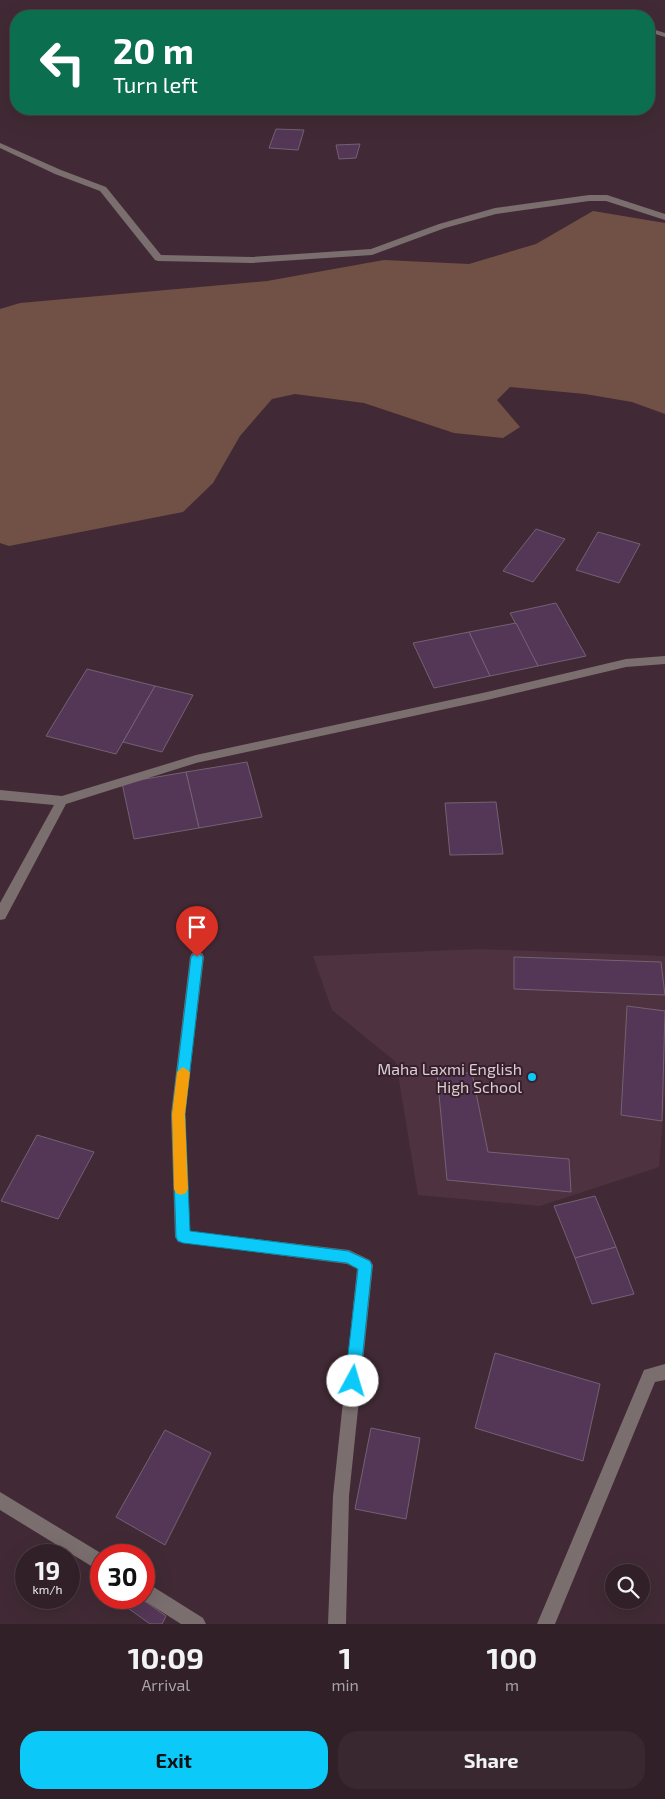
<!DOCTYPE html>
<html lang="en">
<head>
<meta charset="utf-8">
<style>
	body { margin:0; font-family:"Exo 2",sans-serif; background:#392830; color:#f1f3f6; height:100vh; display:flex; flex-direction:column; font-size:19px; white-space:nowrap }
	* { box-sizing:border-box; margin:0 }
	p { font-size:16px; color:#a8a3a8 }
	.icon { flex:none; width:28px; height:28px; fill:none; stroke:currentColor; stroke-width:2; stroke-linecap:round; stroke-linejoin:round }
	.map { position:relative; height:1624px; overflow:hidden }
	.panel { display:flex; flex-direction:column; background:#312028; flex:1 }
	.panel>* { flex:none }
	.guide { position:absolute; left:10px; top:10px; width:645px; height:105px; border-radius:20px; box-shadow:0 5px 20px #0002,0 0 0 1px #4c3e45; background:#0b6e4f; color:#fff; overflow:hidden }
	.fabs { position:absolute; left:605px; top:1564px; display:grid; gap:10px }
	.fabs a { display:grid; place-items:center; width:45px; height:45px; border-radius:50%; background:#312028; box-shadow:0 5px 20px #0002,0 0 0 1px #4c3e45; font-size:25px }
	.speed { position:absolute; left:15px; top:1544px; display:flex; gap:10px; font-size:25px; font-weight:700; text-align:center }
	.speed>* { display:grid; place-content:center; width:65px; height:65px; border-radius:50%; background:#312028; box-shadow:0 5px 20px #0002,0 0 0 1px #4c3e45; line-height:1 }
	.speed small { font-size:12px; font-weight:400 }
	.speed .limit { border:8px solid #d22; background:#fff; color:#111 }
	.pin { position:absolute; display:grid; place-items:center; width:42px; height:42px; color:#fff; margin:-51px -21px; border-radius:50% 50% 50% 0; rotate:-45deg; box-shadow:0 0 5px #0007 }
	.pin .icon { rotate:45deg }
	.me { position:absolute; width:55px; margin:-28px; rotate:6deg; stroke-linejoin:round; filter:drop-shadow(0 0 4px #0008) }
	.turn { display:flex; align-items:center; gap:18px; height:105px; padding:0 20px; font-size:22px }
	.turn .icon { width:65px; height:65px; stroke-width:2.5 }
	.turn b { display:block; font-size:35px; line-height:42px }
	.eta { display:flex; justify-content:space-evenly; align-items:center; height:85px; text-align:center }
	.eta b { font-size:30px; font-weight:700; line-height:35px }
	.button { display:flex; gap:10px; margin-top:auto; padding:10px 20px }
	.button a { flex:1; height:58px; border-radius:20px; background:#0bcafa; color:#111; font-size:20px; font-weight:700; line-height:58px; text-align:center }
	.button a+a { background:#392830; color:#f1f3f6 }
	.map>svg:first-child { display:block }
	.built { fill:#4f323f }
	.green { fill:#715145 }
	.building { fill:#543756; stroke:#746174 }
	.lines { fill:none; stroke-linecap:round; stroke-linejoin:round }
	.minor { fill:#7b6e6e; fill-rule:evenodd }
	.route { fill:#0bcafa; stroke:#0783a2 }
	.slow { fill:#f59e0b }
	.poi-dot { fill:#0bcafa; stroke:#36202b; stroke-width:2 }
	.labels { text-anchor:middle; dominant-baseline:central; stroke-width:4; stroke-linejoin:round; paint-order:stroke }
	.poi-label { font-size:16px; fill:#dccdd3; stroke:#36202b; text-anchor:end }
</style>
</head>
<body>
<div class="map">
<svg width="665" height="1624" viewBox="0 0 665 1624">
	<rect width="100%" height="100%" fill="#412a35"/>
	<polygon class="built" points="480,949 665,956 665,1093 659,1167 540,1206 418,1195 396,1062 332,1010 313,956"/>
	<polygon class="green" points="593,211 665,223 665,414 632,402 585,394 510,387 497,400 520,427 503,438 454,433 364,403 295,394 272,399 240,436 213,483 183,512 9,546 0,543 0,309 20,303 267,281 384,260 469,264 536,244"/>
	<g class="building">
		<polygon points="276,129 304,130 298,150 269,148"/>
		<polygon points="360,144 356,158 339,159 336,145"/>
		<polygon points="536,529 565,539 533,582 503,571"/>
		<polygon points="598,532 640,544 619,583 576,570"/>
		<polygon points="556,603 586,656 538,666 510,613"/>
		<polygon points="516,623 538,666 490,676 469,632"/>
		<polygon points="469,632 490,676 434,688 413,643"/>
		<polygon points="87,669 155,686 116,754 46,736"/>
		<polygon points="155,686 193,695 162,752 123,742"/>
		<polygon points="247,762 262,817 199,828 186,772"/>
		<polygon points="186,772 199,828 134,839 122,783"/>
		<polygon points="496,802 503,854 450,855 445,803"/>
		<polygon points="514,957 661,962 665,995 514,989"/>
		<polygon points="627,1006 665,1011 662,1121 621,1115"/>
		<polygon points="437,1073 472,1073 488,1152 569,1159 571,1192 447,1180"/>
		<polygon points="37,1135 94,1152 58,1219 1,1201"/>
		<polygon points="595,1196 616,1247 575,1258 554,1206"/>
		<polygon points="616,1247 634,1294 592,1304 575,1258"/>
		<polygon points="495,1353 600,1384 583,1461 475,1428"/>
		<polygon points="371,1428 420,1438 406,1519 355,1509"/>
		<polygon points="165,1430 211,1453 165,1545 116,1517"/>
		<polygon points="114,1598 140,1598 166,1616 162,1624 150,1624"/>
	</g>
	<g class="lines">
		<g class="minor">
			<polygon points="649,28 665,33 665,37 649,32"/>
			<polygon points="0,143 61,170 106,187 161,255 252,257 371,249 439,224 495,208 589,195 607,195 665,214 665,220 606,201 589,201 496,214 445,228 372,255 252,263 158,261 155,260 100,191 55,174 0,148"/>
			<polygon points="665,656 665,664 626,667 487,700 196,763 66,804 5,919 0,920 0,903 54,805 0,800 0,790 62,796 196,755 487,692 626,659"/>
			<polygon points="197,952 202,953 204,957 185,1114 190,1231 349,1250 370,1260 373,1265 349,1496 346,1624 328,1624 333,1496 357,1269 347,1264 178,1242 175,1237 171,1114 190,957 192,953"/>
			<polygon points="665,1364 665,1380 655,1382 555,1624 537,1624 644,1370"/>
			<polygon points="0,1492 104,1555 101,1555 101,1572 0,1510"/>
			<polygon points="144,1581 203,1618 206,1624 181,1624 140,1598 144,1598"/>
		</g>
	</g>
	<polygon class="route" points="197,952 203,957 185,1114 190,1231 348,1251 370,1261 372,1266 360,1381 358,1386 353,1388 348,1386 345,1381 358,1269 347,1263 183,1243 178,1241 176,1237 172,1114 191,957"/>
	<polygon class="slow" points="183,1067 190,1072 185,1114 188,1189 186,1193 181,1195 176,1193 174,1189 172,1114 177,1072"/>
	<circle class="poi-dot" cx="532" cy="1077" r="5"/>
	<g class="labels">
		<g class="poi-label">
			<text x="522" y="1068">Maha Laxmi English<tspan x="522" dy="18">High School</tspan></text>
		</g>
	</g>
</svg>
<div class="fabs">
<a><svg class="icon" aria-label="search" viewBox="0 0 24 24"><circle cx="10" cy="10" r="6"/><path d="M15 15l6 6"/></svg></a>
</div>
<div class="speed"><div>19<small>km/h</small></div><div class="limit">30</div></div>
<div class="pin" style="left:197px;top:957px;background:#d93025"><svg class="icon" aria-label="arrive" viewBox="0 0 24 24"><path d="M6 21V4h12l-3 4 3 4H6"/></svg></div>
<svg class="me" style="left:353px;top:1381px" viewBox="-20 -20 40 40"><circle r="19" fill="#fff"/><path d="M0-13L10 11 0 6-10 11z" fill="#0bcafa"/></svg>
<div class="guide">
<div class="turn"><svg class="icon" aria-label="left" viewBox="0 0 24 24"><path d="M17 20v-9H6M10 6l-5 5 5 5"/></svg><div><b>20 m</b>Turn left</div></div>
</div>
</div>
<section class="panel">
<div class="eta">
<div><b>10:09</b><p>Arrival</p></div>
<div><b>1</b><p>min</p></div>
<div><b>100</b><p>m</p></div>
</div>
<div class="button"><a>Exit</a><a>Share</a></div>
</section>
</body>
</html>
